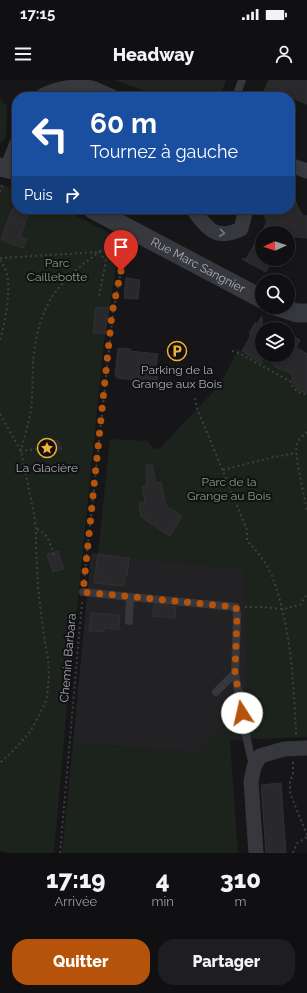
<!DOCTYPE html>
<html lang="fr">
<head>
<meta charset="utf-8">
<style>
	body { margin:0; font-family:Raleway,sans-serif; background:#1e1e20; color:#f1f3f6; height:100vh; display:flex; flex-direction:column; font-size:15px; white-space:nowrap }
	* { box-sizing:border-box; margin:0 }
	p { font-size:13px; color:#9c9d9f }
	.icon { flex:none; width:22px; height:22px; fill:none; stroke:currentColor; stroke-width:2; stroke-linecap:round; stroke-linejoin:round }
	.map { position:relative; height:773px; overflow:hidden }
	.side { display:flex; flex-direction:column; background:#101012; flex:1 }
	.side>* { flex:none }
	.hud { position:absolute; left:12px; top:12px; width:283px; height:122px; border-radius:16px; box-shadow:0 2px 6px #0003,0 0 0 1px #303032; background:#1a4fa0; color:#fff; overflow:hidden }
	.needle { width:26px; rotate:267deg }
	.tools { position:absolute; left:255px; top:146px; display:grid; gap:8px }
	.tools a { display:grid; place-items:center; width:40px; height:40px; border-radius:50%; background:#101012; box-shadow:0 2px 6px #0003,0 0 0 1px #303032; font-size:20px }
	.pin { position:absolute; display:grid; place-items:center; width:34px; height:34px; color:#fff; margin:-41px -17px; border-radius:50% 50% 50% 0; rotate:-45deg; box-shadow:0 0 4px #0007 }
	.pin .icon { rotate:45deg }
	.me { position:absolute; width:44px; margin:-22px; rotate:350deg; stroke-linejoin:round; filter:drop-shadow(0 0 3px #0008) }
	.turn { display:flex; align-items:center; gap:14px; height:84px; padding:0 12px; font-size:18px }
	.turn .icon { width:52px; height:52px; stroke-width:2.5 }
	.turn b { display:block; font-size:28px; line-height:34px }
	.then { display:flex; align-items:center; height:38px; padding:0 12px; background:#0003; gap:8px; font-size:15px }
	.eta { display:flex; justify-content:space-evenly; align-items:center; height:68px; text-align:center }
	.eta b { font-size:24px; font-weight:800; line-height:28px }
	.button { display:flex; gap:8px; margin-top:auto; padding:8px 12px }
	.button a { flex:1; height:46px; border-radius:16px; background:#b45309; color:#fff; font-size:16px; font-weight:800; line-height:46px; text-align:center }
	.button a+a { background:#1e1e20; color:#f1f3f6 }
	.status { display:flex; justify-content:space-between; align-items:center; height:28px; padding:0 20px; background:#101012; direction:ltr }
	.status svg { height:11px; fill:currentColor }
	header { display:flex; justify-content:space-between; align-items:center; height:52px; padding:0 12px; background:#101012; font-size:18px; font-weight:800 }
	.map>svg:first-child { display:block }
	.built { fill:#222225 }
	.green { fill:#1c231d }
	.building { fill:#29292c; stroke:#303034 }
	.lines { fill:none; stroke-linecap:round; stroke-linejoin:round }
	.path { stroke:#3d3f44; stroke-width:2; stroke-dasharray:2 3; stroke-linecap:butt }
	.service { stroke:#37383d; stroke-width:8 }
	.minor { stroke:#37383d; stroke-width:15 }
	.tertiary { stroke:#37383d; stroke-width:19 }
	.oneway { stroke:#757881 }
	.route { stroke:#b45309; stroke-width:7; stroke-dasharray:0 12.6 }
	.labels { text-anchor:middle; dominant-baseline:central; stroke-width:4; stroke-linejoin:round; paint-order:stroke }
	.park-label { font-size:12px; fill:#7fa381; stroke:#111113 }
	.street-label { font-size:12px; fill:#a8adb8; stroke:#111113 }
	.poi-label { font-size:12px; fill:#a8adb8; stroke:#111113 }
</style>
</head>
<body>
<div class="status"><b>17:15</b><svg viewBox="0 0 49 12"><path d="M0 12V9h3v3zM5 12V6h3v6zM10 12V3h3v9zM15 12V0h3v12zM26 1h20v11H26zM47 4h2v5h-2z"/></svg></div>
<header><svg class="icon" aria-label="menu" viewBox="0 0 24 24"><path d="M4 6h16M4 12h16M4 18h16"/></svg>Headway<svg class="icon" aria-label="person" viewBox="0 0 24 24"><circle cx="12" cy="8" r="4"/><path d="M4 21q1-7 8-7t8 7"/></svg></header>
<div class="map">
<svg width="307" height="773" viewBox="0 0 307 773">
	<rect width="100%" height="100%" fill="#161618"/>
	<g class="built">
		<polygon points="115,0 226,0 220,17 161,17"/>
		<polygon points="91,473 244,489 248,620 253,659 241,660 237,626 225,624 223,646 197,673 73,663"/>
	</g>
	<g class="green">
		<polygon points="0,18 7,27 6,58 0,63"/>
		<polygon points="0,104 17,110 17,129 63,129 113,155 119,168 104,262 66,636 54,773 9,773 0,771"/>
		<polygon points="238,269 256,280 264,278 292,294 292,298 294,300 293,303 296,304 295,307 299,310 304,312 306,311 307,311 307,657 253,659 248,620 243,489 98,474 110,359 147,361 153,368 159,369 213,312 227,292"/>
		<polygon points="224,624 237,626 241,660 230,660 238,773 62,773 73,663 197,673 223,646"/>
	</g>
	<g class="building">
		<polygon points="269,0 307,0 307,24 290,17 262,17"/>
		<polygon points="290,110 302,135 307,136 307,158 288,156 288,153 262,153 262,179 273,179 266,192 242,179 246,179 267,142 262,129 290,129"/>
		<polygon points="12,129 30,129 20,157 27,159 23,168 1,160"/>
		<polygon points="126,198 140,200 138,219 124,218"/>
		<polygon points="96,227 109,228 105,254 93,252"/>
		<polygon points="262,236 262,275 288,275 288,253 300,260 296,267 307,274 307,313 298,310 295,306 296,304 293,303 292,294 282,289 279,289 274,286 273,283 262,276 262,284 242,271 251,255 249,254 255,243 257,244"/>
		<polygon points="118,268 131,269 130,271 158,274 156,287 158,287 157,302 117,298 117,296 115,296"/>
		<polygon points="48,360 59,361 62,370 51,369"/>
		<polygon points="152,384 156,403 161,402 166,426 182,436 170,456 141,437 139,423 145,422 142,407 147,405 146,385"/>
		<polygon points="58,471 64,489 53,492 47,474"/>
		<polygon points="98,474 129,478 127,496 125,496 124,506 94,503"/>
		<polygon points="154,525 176,527 175,538 152,536"/>
		<polygon points="91,533 120,535 119,550 104,548 104,552 89,551"/>
		<polygon points="281,703 286,773 266,773 261,705"/>
	</g>
	<g class="lines">
		<g class="path">
			<polyline points="0,112 3,104"/>
			<polyline points="0,178 99,172 116,159"/>
			<path d="M0,180c3,5 6,9 7,14 4,18 -2,49 -7,66"/>
			<path d="M232,271l7,2 52,29c2,8 8,12 16,12"/>
			<path d="M195,318l2,10 50,122v11c10,10 19,21 25,35 19,50 22,107 24,160"/>
			<polyline points="0,334 21,371 34,434 36,449 36,468 38,506 43,550 48,579 49,595 47,619 35,643 29,653 13,671 0,683"/>
			<path d="M307,352c-3,3 -8,7 -10,11 -4,8 8,55 10,68"/>
			<path d="M47,368l-26,3c3,-14 8,-27 10,-42 2,-14 1,-28 2,-43 1,-28 9,-61 29,-82 11,-13 24,-22 37,-32l7,9 -7,35"/>
			<polyline points="223,390 274,377 296,373"/>
			<path d="M37,449c11,5 13,14 17,26"/>
			<polyline points="84,501 113,233 126,165"/>
			<polyline points="245,527 263,527 283,529 300,525 307,514"/>
			<polyline points="293,682 293,693 290,702 290,713 307,755"/>
			<polyline points="60,773 82,522"/>
			<polyline points="293,773 297,763 307,757"/>
		</g>
		<g class="service">
			<polyline points="236,17 242,0"/>
			<polyline points="83,512 130,517"/>
			<polyline points="129,541 130,517 236,527 237,536 235,593 247,660 253,686"/>
			<polyline points="216,612 235,593"/>
		</g>
		<g class="minor">
			<path d="M41,17c12,-8 32,-11 46,-10 8,1 18,7 26,10"/>
			<polyline points="290,85 307,91"/>
			<polyline points="7,88 17,63"/>
			<path d="M193,129c14,20 23,32 48,20l5,-20"/>
			<polyline points="256,773 251,702 254,687 260,676 284,669 307,668"/>
		</g>
		<g class="tertiary">
			<polyline points="0,87 17,91"/>
			<path id="s1" d="M92,129l170,90"/>
			<polyline points="278,227 297,233 307,233"/>
		</g>
	</g>
	<defs><path id="oneway-chevron" d="M-2-3.5L2.5 0L-2 3.5" fill="none" stroke-width="1.6" stroke-linecap="round" stroke-linejoin="round"/></defs>
	<use class="oneway" href="#oneway-chevron" transform="translate(222 153) rotate(8)"/>
	<g class="lines">
		<polyline class="route" points="121,191 112,233 83,512 236,527 237,536 235,593 242,633"/>
	</g>
	<defs>
		<g id="parking-ring" transform="scale(1)"><circle r="9.5" fill="#111113" stroke="#f2b134" stroke-width="1.5"/><path d="M-3.5-5.5H1a3.5 3.5 0 0 1 0 7H-1V5.5H-3.5ZM-1-3.4V-.6H.8a1.4 1.4 0 0 0 0-2.8Z" fill="#f2b134"/></g>
		<g id="sight-ring" transform="scale(1)"><circle r="9.5" fill="#111113" stroke="#f2b134" stroke-width="1.5"/><path d="M0-6L1.8-2.2L6-1.7L2.9 1.2L3.7 5.4L0 3.3L-3.7 5.4L-2.9 1.2L-6-1.7L-1.8-2.2Z" fill="#f2b134"/></g>
	</defs>
	<g fill-rule="evenodd">
		<use href="#parking-ring" x="177" y="271"/>
		<use href="#sight-ring" x="47" y="368"/>
	</g>
	<g class="labels">
		<g class="park-label">
			<text x="57" y="183">Parc<tspan x="57" dy="14">Caillebotte</tspan></text>
			<text x="229" y="402">Parc de la<tspan x="229" dy="14">Grange au Bois</tspan></text>
		</g>
		<g class="street-label">
			<text stroke="none"><textPath href="#s1" startOffset="120">Rue Marc Sangnier</textPath></text>
			<text transform="translate(68 578) rotate(-85)">Chemin Barbara</text>
		</g>
		<g class="poi-label">
			<text x="177" y="290">Parking de la<tspan x="177" dy="14">Grange aux Bois</tspan></text>
			<text x="47" y="388">La Glacière</text>
		</g>
	</g>
</svg>
<div class="tools">
<a><svg class="needle" viewBox="-14 -14 28 28"><path d="M0-13l5 13h-10z" fill="#e53935"/><path d="M0 13l5-13h-10z" fill="#9c9d9f"/></svg></a>
<a><svg class="icon" aria-label="search" viewBox="0 0 24 24"><circle cx="10" cy="10" r="6"/><path d="M15 15l6 6"/></svg></a>
<a><svg class="icon" aria-label="layers" viewBox="0 0 24 24"><path d="M12 4l9 5-9 5-9-5zM3 14l9 5 9-5"/></svg></a>
</div>
<div class="pin" style="left:121px;top:191px;background:#d93025"><svg class="icon" aria-label="arrive" viewBox="0 0 24 24"><path d="M6 21V4h12l-3 4 3 4H6"/></svg></div>
<svg class="me" style="left:242px;top:633px" viewBox="-20 -20 40 40"><circle r="19" fill="#fff"/><path d="M0-13L10 11 0 6-10 11z" fill="#b45309"/></svg>
<div class="hud">
<div class="turn"><svg class="icon" aria-label="left" viewBox="0 0 24 24"><path d="M17 20v-9H6M10 6l-5 5 5 5"/></svg><div><b>60 m</b>Tournez à gauche</div></div>
<div class="then">Puis<svg class="icon" aria-label="right" viewBox="0 0 24 24"><path d="M7 20v-9h11M14 6l5 5-5 5"/></svg></div>
</div>
</div>
<section class="side">
<div class="eta">
<div><b>17:19</b><p>Arrivée</p></div>
<div><b>4</b><p>min</p></div>
<div><b>310</b><p>m</p></div>
</div>
<div class="button"><a>Quitter</a><a>Partager</a></div>
</section>
</body>
</html>
